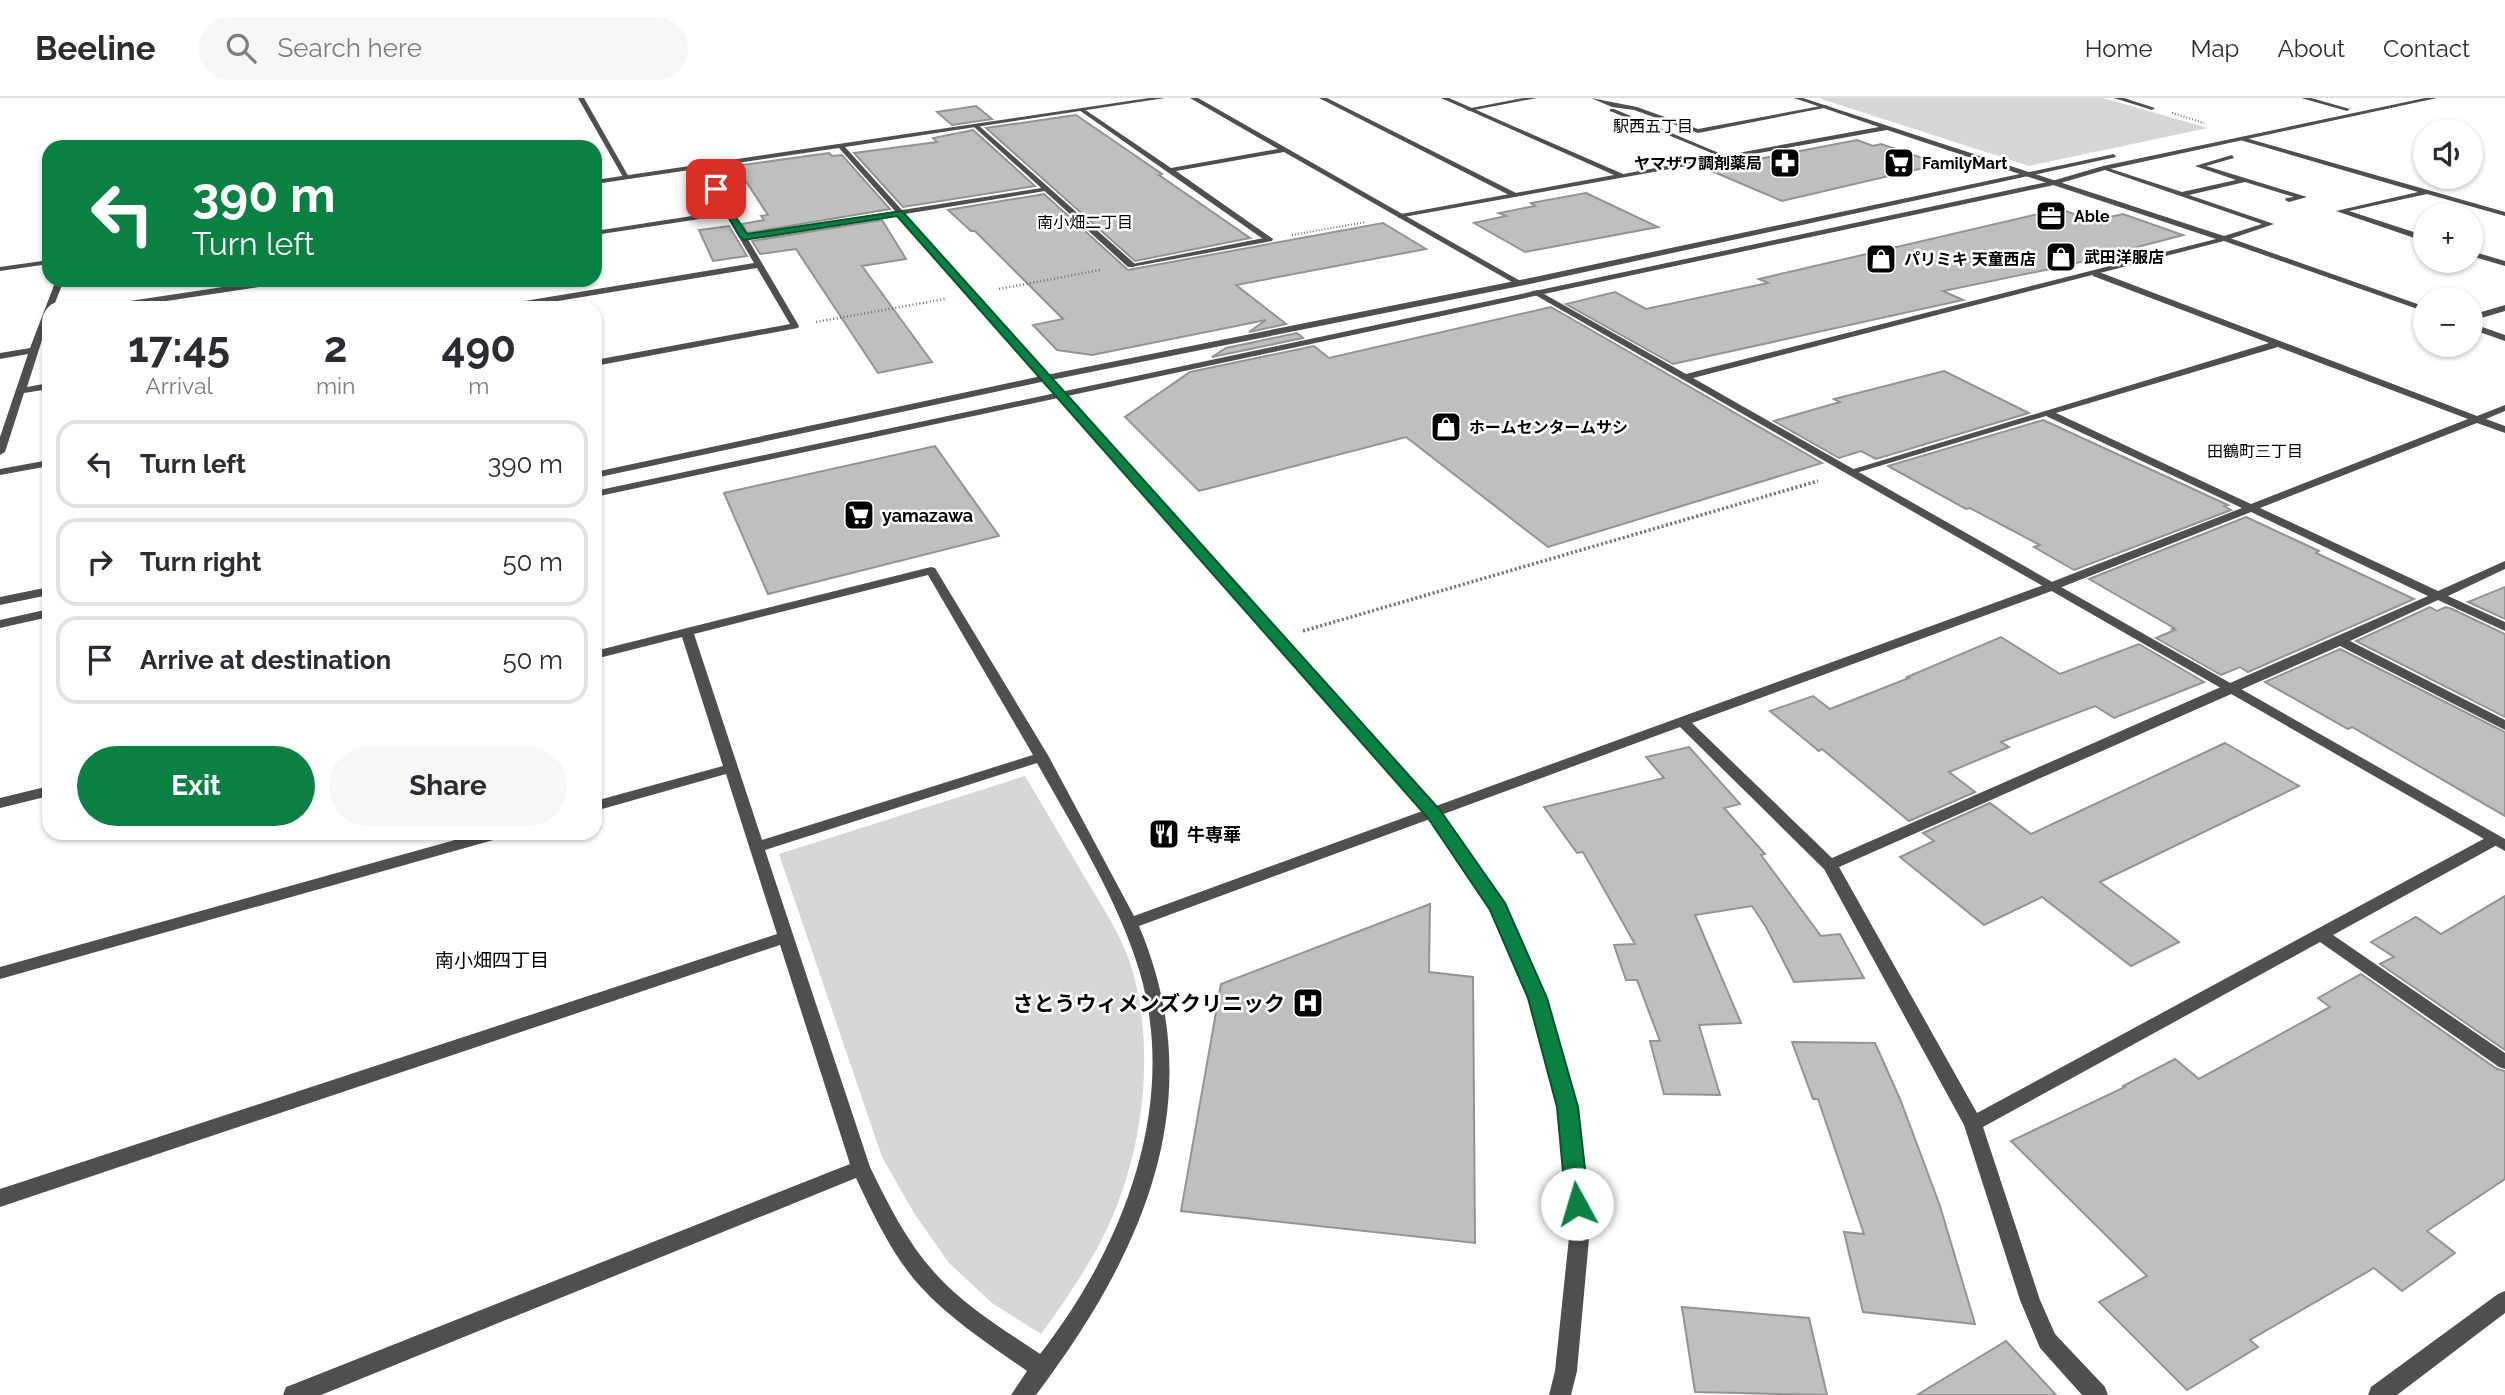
<!DOCTYPE html>
<html lang="en">
<head>
<meta charset="utf-8">
<style>
	body { margin:0; font-family:Raleway,"Noto Sans JP",sans-serif; background:#f7f7f7; color:#2b2b33; height:100vh; display:flex; flex-direction:column; font-size:26px; white-space:nowrap }
	* { box-sizing:border-box; margin:0 }
	p { font-size:23px; color:#7c7c81 }
	.icon { flex:none; width:38px; height:38px; fill:none; stroke:currentColor; stroke-width:2; stroke-linecap:round; stroke-linejoin:round }
	.map { position:relative; flex:1; overflow:hidden }
	.panel { position:absolute; left:42px; top:203px; width:560px; height:539px; display:flex; flex-direction:column; background:#fff; border-radius:21px; box-shadow:0 2px 5px #0004 }
	.panel>* { flex:none }
	.top-card { position:absolute; left:42px; top:42px; width:560px; height:147px; border-radius:21px; box-shadow:0 2px 5px #0004; background:#0b8043; color:#fff; overflow:hidden }
	.fabs { position:absolute; left:2413px; top:21px; display:grid; gap:14px }
	.fabs a { display:grid; place-items:center; width:70px; height:70px; border-radius:50%; background:#fff; box-shadow:0 2px 5px #0004; font-size:35px }
	.pin { position:absolute; display:grid; place-items:center; width:60px; height:60px; color:#fff; margin:-30px; border-radius:14px; box-shadow:0 4px 10px #0006 }
	.me { position:absolute; width:77px; margin:-38px; rotate:354deg; stroke-linejoin:round; filter:drop-shadow(0 0 5px #0008) }
	.turn { display:flex; align-items:center; gap:24px; height:147px; padding:0 35px; font-size:32px }
	.turn .icon { width:91px; height:91px; stroke-width:2.5 }
	.turn b { display:block; font-size:49px; line-height:60px }
	.eta { display:flex; justify-content:space-evenly; align-items:center; height:119px; text-align:center }
	.eta b { font-size:42px; font-weight:700; line-height:49px }
	.action { display:flex; gap:14px; margin-top:auto; padding:14px 35px }
	.action a { flex:1; height:80px; border-radius:42px; background:#0b8043; color:#fff; font-size:28px; font-weight:700; line-height:80px; text-align:center }
	.action a+a { background:#f7f7f7; color:#2b2b33 }
	ul { padding:0; list-style:none }
	li { display:flex; align-items:center; gap:21px; height:88px; margin:0 14px 10px; padding:0 21px; border:4px solid #e1e1e2; border-radius:21px }
	li div { flex:1 }
	li b { display:block; font-size:26px }
	li em { font-style:normal }
	header { display:flex; align-items:center; gap:42px; box-sizing:border-box; height:98px; padding:0 35px; background:#fff; border-bottom:2px solid #e1e1e2 }
	header strong { font-size:33px }
	nav { display:flex; gap:38px; margin-inline-start:auto; font-size:24px }
	.search { width:490px; height:63px; background:#f7f7f7; display:flex; align-items:center; gap:18px; box-sizing:border-box; padding:0 24px; border-radius:38px; color:#7c7c81; font-size:26px }
	.map>svg:first-child { display:block }
	.green { fill:#d6d6d6 }
	.building { fill:#bfbfbf; stroke:#939393; stroke-width:2 }
	.lines { fill:none; stroke-linecap:round; stroke-linejoin:round }
	.path-far2 { stroke:#717171; stroke-width:2; stroke-dasharray:1 2; stroke-linecap:butt }
	.path-far1 { stroke:#717171; stroke-width:2.5; stroke-dasharray:1 2.5; stroke-linecap:butt }
	.path { stroke:#717171; stroke-width:3.5; stroke-dasharray:2 2.5; stroke-linecap:butt }
	.service { fill:#4f4f4f; fill-rule:evenodd }
	.minor { fill:#4f4f4f; fill-rule:evenodd }
	.tertiary { fill:#4f4f4f; fill-rule:evenodd }
	.route { fill:#0b8043; stroke:#07532c; stroke-width:2 }
	.labels { text-anchor:middle; dominant-baseline:central; stroke-width:5; stroke-linejoin:round; paint-order:stroke }
	.far-neighbourhood-label { font-size:16px; fill:#000; stroke:#fff }
	.far-poi-label { font-size:16px; font-weight:bold; fill:#000; stroke:#fff; text-anchor:start }
	.poi-label { font-size:18px; font-weight:bold; fill:#000; stroke:#fff; text-anchor:start }
	.neighbourhood-label { font-size:19px; fill:#000; stroke:#fff }
	.near-poi-label { font-size:21px; font-weight:bold; fill:#000; stroke:#fff; text-anchor:end }
</style>
</head>
<body>
<header>
<strong>Beeline</strong>
<div class="search"><svg class="icon" aria-label="search" viewBox="0 0 24 24"><circle cx="10" cy="10" r="6"/><path d="M15 15l6 6"/></svg>Search here</div>
<nav><a>Home</a><a>Map</a><a>About</a><a>Contact</a></nav>
</header>
<div class="map">
<svg width="2505" height="1297" viewBox="0 0 2505 1297">
	<rect width="100%" height="100%" fill="#fff"/>
	<g class="green">
		<polygon points="1818,0 2103,0 2208,30 2029,68"/>
		<path d="M1025,678c22,37 43,73 65,110 17,28 36,58 44,90 23,90 6,198 -40,278 -16,28 -34,54 -53,80l-49,-31 -43,-40 -35,-50 -32,-56 -103,-303z"/>
	</g>
	<g class="building">
		<polygon points="976,8 992,21 952,27 937,14"/>
		<polygon points="1076,17 1162,76 1159,77 1250,140 1135,163 986,30"/>
		<polygon points="973,32 1035,88 903,109 854,55 937,44 933,40"/>
		<polygon points="1857,42 1873,48 1881,46 1940,66 1782,103 1707,71"/>
		<polygon points="829,55 832,58 842,57 890,111 747,135 742,126 764,122 761,118 768,117 736,68"/>
		<polygon points="1586,95 1658,129 1525,154 1474,125 1506,118 1499,115 1535,108 1531,105"/>
		<polygon points="1044,96 1128,172 1383,125 1426,151 1236,187 1286,226 1249,234 1266,222 1092,257 1057,252 1033,227 1063,221 975,133 971,133 948,112"/>
		<polygon points="2060,111 2093,123 2123,116 2183,137 2065,168 1943,193 1963,202 1673,266 1566,206 1615,194 1646,211 1768,185 1759,181"/>
		<polygon points="882,122 906,161 862,168 932,264 878,275 796,151 760,156 752,143"/>
		<polygon points="729,128 747,158 713,163 699,132"/>
		<polygon points="1551,209 1822,365 1548,449 1406,339 1199,393 1125,319 1190,274 1314,248 1329,260"/>
		<polygon points="1297,235 1303,240 1212,259 1226,250"/>
		<polygon points="1944,273 2029,315 1876,361 1861,353 1839,360 1774,323 1840,304 1834,301"/>
		<polygon points="2043,322 2228,407 2224,408 2231,412 2074,472 2034,449 2040,447 1970,410 1966,411 1888,368"/>
		<polygon points="935,348 999,438 768,496 724,395"/>
		<polygon points="2246,419 2319,453 2316,455 2414,501 2248,574 2240,569 2221,577 2156,540 2175,532 2172,531 2174,530 2089,481"/>
		<polygon points="2505,489 2505,521 2468,504"/>
		<polygon points="2430,509 2437,513 2446,509 2452,511 2505,536 2505,619 2356,543"/>
		<polygon points="2001,539 2060,576 2139,546 2204,584 2114,620 2095,608 2001,644 2009,649 1949,674 1975,694 1909,723 1822,651 1819,653 1770,613 1813,598 1830,611 1909,580 1907,579"/>
		<polygon points="2340,551 2505,634 2505,718 2352,629 2348,631 2265,584"/>
		<polygon points="2225,645 2299,688 2100,784 2179,844 2131,868 2042,799 1984,827 1900,759 1934,743 1923,735 1990,705 2031,736"/>
		<polygon points="1689,649 1740,706 1724,710 1765,756 1761,757 1821,838 1840,836 1864,880 1794,884 1766,829 1752,808 1695,817 1741,925 1699,927 1720,997 1664,996 1650,943 1660,943 1637,882 1626,882 1614,847 1635,846 1583,754 1577,755 1544,709 1664,680 1646,659"/>
		<polygon points="2505,798 2505,952 2380,866 2394,859 2371,844 2416,819 2441,836"/>
		<polygon points="1430,806 1429,874 1473,879 1475,1145 1181,1113 1221,886"/>
		<polygon points="2361,876 2497,971 2505,973 2505,1081 2427,1133 2455,1155 2402,1193 2374,1170 2250,1242 2258,1249 2187,1292 2099,1204 2147,1178 2011,1043 2125,989 2123,988 2175,961 2199,981 2330,909 2318,900"/>
		<polygon points="1792,944 1875,945 1900,1001 1940,1108 1975,1226 1863,1214 1844,1134 1864,1136 1818,1001 1813,1001"/>
		<polygon points="1682,1209 1809,1220 1827,1297 1695,1294"/>
		<polygon points="2006,1243 2056,1297 1917,1297"/>
	</g>
	<g class="lines">
		<g class="path-far2">
			<polyline points="2172,15 2204,25"/>
			<polyline points="1292,137 1366,124"/>
		</g>
		<g class="path-far1">
			<polyline points="999,191 1100,172"/>
			<polyline points="816,224 945,201"/>
		</g>
		<polyline class="path" points="1303,533 1818,383"/>
		<g class="service">
			<polygon points="578,0 584,0 630,81 623,79"/>
			<polygon points="1190,0 1198,0 1524,185 1517,187 1284,54 1176,73 1273,141 1266,143 1079,12 1084,11 1171,70 1278,51"/>
			<polygon points="1319,0 1327,0 1520,97 1513,99"/>
			<polygon points="1523,0 1537,0 1469,13 1466,11"/>
			<polygon points="1591,0 1637,9 1698,31 1826,7 1829,9 1698,35 1634,12 1612,9"/>
			<polygon points="2114,0 2124,0 2155,10 2152,12"/>
			<polygon points="2301,0 2311,0 2350,11 2347,13"/>
			<polygon points="1610,11 1614,11 1731,60 1726,61 1610,13"/>
			<polygon points="973,26 977,26 1134,165 1134,169 1128,169 973,28"/>
			<polygon points="2242,39 2505,114 2505,118 2427,96 2349,113 2426,138 2426,143 2423,143 2336,113 2418,94 2240,42"/>
			<polygon points="2232,57 2234,60 2206,68 2307,99 2289,104 2285,102 2286,100 2294,99 2245,84 2189,97 2274,126 2224,143 2220,141 2221,139 2262,126 2099,70 2105,69 2182,94 2236,82 2195,68"/>
			<polygon points="702,66 705,68 799,228 798,230 595,268 595,262 790,226 757,170 516,210 496,210 500,207 754,165 726,117 595,137 595,133 724,113 699,68"/>
			<polygon points="2471,153 2505,163 2505,168 2471,158"/>
			<path d="M2093,174h6l378,144 28,-11v6l-19,8 19,7v7l-28,-10 -217,85 178,83 67,-30v8l-57,27 57,26v9l-67,-31 -88,41 155,79v10l-165,-84 -501,221 138,246 512,-277h10l3,4 -3,4 -166,91 172,118v16l-6,-2 -179,-125 -337,185 57,173 15,34 50,53 3,8h-26l-42,-47 -20,-48 -56,-175 -140,-256 -144,-142 -541,199c74,175 3,328 -103,469h-25l16,-24c-37,-26 -76,-51 -107,-85 -28,-31 -46,-70 -64,-108l-535,217h-38l3,-8 8,-3 556,-220 -70,-219 -780,262v-18l777,-255 -51,-160 -131,37v-10l128,-35 -41,-129 -87,22v-8l336,-84 4,1 114,189 85,159 915,-333 193,-75 -196,-92 -190,57 -4,1 -5,-3 422,-128 -176,-67zM2278,249l190,72 -217,85 -195,-91zM2251,414l177,84 -596,262 -140,-135 365,-134zM928,477l105,180 -271,85 -68,-206zM1037,665c37,66 82,138 103,210 39,134 -18,276 -100,381 -37,-25 -76,-48 -106,-82 -27,-30 -46,-68 -64,-105l-105,-317z"/>
			<polygon points="56,182 64,182 53,210 49,210 49,220 27,289 49,285 49,291 24,295 5,354 0,357 0,339 28,256 0,261 0,255 30,250"/>
			<polygon points="270,182 290,182 286,185 120,210 99,210 103,207"/>
			<polygon points="49,362 49,368 0,377 0,371"/>
			<polygon points="49,688 49,698 0,710 0,700"/>
			<polygon points="480,735 507,735 504,739 0,881 0,869"/>
			<polygon points="2505,1193 2505,1215 2397,1297 2368,1297 2371,1289 2498,1196"/>
		</g>
		<g class="minor">
			<polygon points="1149,0 1165,0 845,49 902,112 1048,89 1049,91 1045,93 905,116 1439,712 1507,810 1547,900 1576,1009 1590,1130 1577,1273 1571,1297 1549,1297 1555,1273 1570,1130 1558,1009 1529,900 1492,812 1429,720 898,117 741,142 741,138 744,138 895,113 839,50 595,86 595,82"/>
			<polygon points="1441,0 1449,0 1623,76 1879,29 1794,0 1803,0 2227,139 2426,209 2426,214 2224,143 1693,280 2505,741 2505,753 1530,194 1537,192 1686,276 2216,141 1887,32 1398,120 1398,116 1401,116 1614,77"/>
			<polygon points="1269,139 1273,141 1272,143 1131,169 1127,167"/>
			<polygon points="49,162 49,166 0,173 0,169"/>
			<polygon points="2505,207 2505,213 2471,223 2471,217"/>
			<polygon points="2471,225 2505,237 2505,243 2471,231"/>
		</g>
		<g class="tertiary">
			<polygon points="2425,0 2437,0 2105,72 2054,87 595,399 595,393 2052,83 2103,68"/>
			<polygon points="2114,56 2116,59 1520,188 1046,283 595,380 595,374 1046,277 1520,182"/>
			<polygon points="49,489 49,497 0,507 0,499"/>
			<polygon points="49,511 49,519 0,530 0,522"/>
		</g>
	</g>
	<polygon class="route" points="716,89 747,136 902,113 1440,712 1505,805 1547,900 1578,1009 1589,1106 1585,1113 1577,1116 1570,1113 1566,1106 1557,1009 1528,900 1490,812 1428,720 897,118 744,142 740,139 712,91"/>
	<defs>
		<g id="pharmacy-square" transform="scale(1.575)"><rect x="-9" y="-9" width="18" height="18" rx="4" fill="#000" stroke="#fff"/><path d="M-2-6h4v4h4v4h-4v4h-4v-4h-4v-4h4Z" fill="#fff"/></g>
		<g id="supermarket-square" transform="scale(1.575)"><rect x="-9" y="-9" width="18" height="18" rx="4" fill="#000" stroke="#fff"/><path d="M-6-5.5h2.5l.6 2H6L4.5 2H-2.5L-4.4-4H-6ZM-1.5 3.2a1.3 1.3 0 1 0 .1 0ZM3 3.2a1.3 1.3 0 1 0 .1 0Z" fill="#fff"/></g>
		<g id="office-square" transform="scale(1.575)"><rect x="-9" y="-9" width="18" height="18" rx="4" fill="#000" stroke="#fff"/><path d="M-6-3h4V-5.5h4V-3h4V5H-6ZM-1-4.5V-3h2v-1.5ZM-6 0V1H6V0Z" fill="#fff"/></g>
		<g id="shop-square" transform="scale(1.575)"><rect x="-9" y="-9" width="18" height="18" rx="4" fill="#000" stroke="#fff"/><path d="M-5-2.5h2.3a2.7 3.5 0 0 1 5.4 0H5L5.5 6h-11ZM-1.5-2.5h3a1.5 2.3 0 0 0-3 0Z" fill="#fff"/></g>
		<g id="restaurant-square" transform="scale(1.575)"><rect x="-9" y="-9" width="18" height="18" rx="4" fill="#000" stroke="#fff"/><path d="M-5-6h1v4h1v-4h1v4h1v-4h1v5L-1.5 .5V6h-2V.5L-5-1ZM5-6V6H3V1.5H1.5Q1.5-4 5-6Z" fill="#fff"/></g>
		<g id="hospital-square" transform="scale(1.575)"><rect x="-9" y="-9" width="18" height="18" rx="4" fill="#000" stroke="#fff"/><path d="M-5-5h3v3.5h4V-5h3V5h-3V1.5h-4V5h-3Z" fill="#fff"/></g>
	</defs>
	<g fill-rule="evenodd">
		<use href="#pharmacy-square" x="1785" y="65"/>
		<use href="#supermarket-square" x="1899" y="65"/>
		<use href="#office-square" x="2051" y="118"/>
		<use href="#shop-square" x="2061" y="159"/>
		<use href="#shop-square" x="1881" y="161"/>
		<use href="#shop-square" x="1446" y="329"/>
		<use href="#supermarket-square" x="859" y="417"/>
		<use href="#restaurant-square" x="1164" y="736"/>
		<use href="#hospital-square" x="1308" y="905"/>
	</g>
	<g class="labels">
		<g class="far-neighbourhood-label">
			<text x="1653" y="28">駅西五丁目</text>
			<text x="1085" y="124">南小畑二丁目</text>
			<text x="2255" y="353">田鶴町三丁目</text>
		</g>
		<g class="far-poi-label">
			<text x="1762" y="65" text-anchor="end">ヤマザワ調剤薬局</text>
			<text x="1922" y="65">FamilyMart</text>
			<text x="2074" y="118">Able</text>
			<text x="2084" y="159">武田洋服店</text>
			<text x="1904" y="161">パリミキ 天童西店</text>
			<text x="1469" y="329">ホームセンタームサシ</text>
		</g>
		<g class="poi-label">
			<text x="882" y="417">yamazawa</text>
			<text x="1187" y="736">牛専華</text>
		</g>
		<g class="neighbourhood-label">
			<text x="492" y="862">南小畑四丁目</text>
		</g>
		<g class="near-poi-label">
			<text x="1285" y="905">さとうウィメンズクリニック</text>
		</g>
	</g>
</svg>
<div class="fabs">
<a><svg class="icon" aria-label="sound" viewBox="0 0 24 24"><path d="M4 9h4l5-4v14l-5-4H4zM17 9q2 3 0 6"/></svg></a>
<a>+</a>
<a>−</a>
</div>
<div class="pin" style="left:716px;top:91px;background:#d93025"><svg class="icon" aria-label="arrive" viewBox="0 0 24 24"><path d="M6 21V4h12l-3 4 3 4H6"/></svg></div>
<svg class="me" style="left:1577px;top:1106px" viewBox="-20 -20 40 40"><circle r="19" fill="#fff"/><path d="M0-13L10 11 0 6-10 11z" fill="#0b8043"/></svg>
<div class="top-card">
<div class="turn"><svg class="icon" aria-label="left" viewBox="0 0 24 24"><path d="M17 20v-9H6M10 6l-5 5 5 5"/></svg><div><b>390 m</b>Turn left</div></div>
</div>
<section class="panel">
<div class="eta">
<div><b>17:45</b><p>Arrival</p></div>
<div><b>2</b><p>min</p></div>
<div><b>490</b><p>m</p></div>
</div>
<ul>
<li><svg class="icon" aria-label="left" viewBox="0 0 24 24"><path d="M17 20v-9H6M10 6l-5 5 5 5"/></svg><div><b>Turn left</b></div><em>390 m</em></li>
<li><svg class="icon" aria-label="right" viewBox="0 0 24 24"><path d="M7 20v-9h11M14 6l5 5-5 5"/></svg><div><b>Turn right</b></div><em>50 m</em></li>
<li><svg class="icon" aria-label="arrive" viewBox="0 0 24 24"><path d="M6 21V4h12l-3 4 3 4H6"/></svg><div><b>Arrive at destination</b></div><em>50 m</em></li>
</ul>
<div class="action"><a>Exit</a><a>Share</a></div>
</section>
</div>
</body>
</html>
